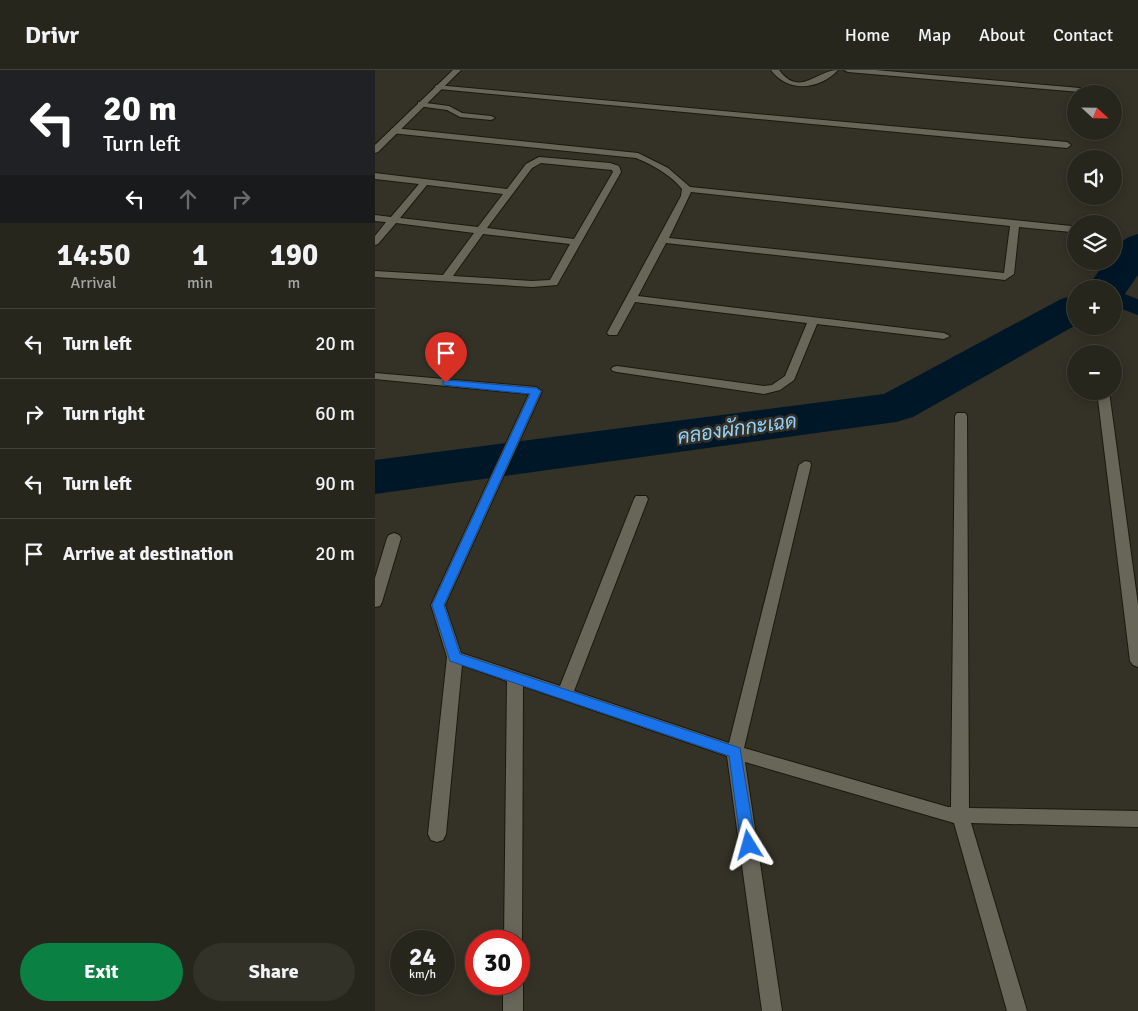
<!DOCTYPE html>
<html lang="en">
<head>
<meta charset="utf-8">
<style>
	body { margin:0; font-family:Signika,Sarabun,sans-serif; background:#333229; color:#f1f3f6; height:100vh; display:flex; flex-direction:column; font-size:19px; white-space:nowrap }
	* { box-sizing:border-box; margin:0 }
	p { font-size:16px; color:#a4a5a3 }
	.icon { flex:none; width:28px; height:28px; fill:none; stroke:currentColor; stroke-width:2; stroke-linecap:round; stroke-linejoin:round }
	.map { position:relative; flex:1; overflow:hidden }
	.drawer { display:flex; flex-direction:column; background:#27261c; width:375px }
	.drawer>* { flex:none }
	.guide { background:#202124; color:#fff; overflow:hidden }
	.needle { width:32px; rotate:112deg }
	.buttons { position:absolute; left:692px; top:15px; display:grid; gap:10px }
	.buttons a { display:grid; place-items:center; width:55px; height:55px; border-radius:50%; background:#27261c; box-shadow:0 2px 12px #0003,0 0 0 1px #43433b; font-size:25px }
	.speed { position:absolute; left:15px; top:860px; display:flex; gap:10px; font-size:25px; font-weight:700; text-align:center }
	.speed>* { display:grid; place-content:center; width:65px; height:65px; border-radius:50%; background:#27261c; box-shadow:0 2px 12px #0003,0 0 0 1px #43433b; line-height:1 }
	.speed small { font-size:12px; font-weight:400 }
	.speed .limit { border:8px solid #d22; background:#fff; color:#111 }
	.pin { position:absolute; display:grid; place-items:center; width:42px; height:42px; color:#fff; margin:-51px -21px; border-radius:50% 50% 50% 0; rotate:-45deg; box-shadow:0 0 5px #0007 }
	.pin .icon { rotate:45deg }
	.me { position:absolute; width:55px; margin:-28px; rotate:352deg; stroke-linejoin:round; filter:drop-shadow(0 0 4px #0008) }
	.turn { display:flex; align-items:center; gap:18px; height:105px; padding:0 20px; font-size:22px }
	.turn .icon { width:65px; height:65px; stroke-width:2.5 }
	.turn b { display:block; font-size:35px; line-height:42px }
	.lanes { display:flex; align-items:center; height:48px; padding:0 20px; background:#0003; justify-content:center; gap:25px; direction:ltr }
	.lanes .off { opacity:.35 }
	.eta { display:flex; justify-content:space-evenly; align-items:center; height:85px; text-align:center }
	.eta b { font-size:30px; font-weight:800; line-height:35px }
	.button { display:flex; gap:10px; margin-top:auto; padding:10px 20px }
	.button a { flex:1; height:58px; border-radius:30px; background:#0b8043; color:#fff; font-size:20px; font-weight:800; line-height:58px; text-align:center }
	.button a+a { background:#333229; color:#f1f3f6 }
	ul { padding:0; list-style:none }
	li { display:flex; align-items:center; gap:15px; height:70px; padding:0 20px; border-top:1px solid #43433b }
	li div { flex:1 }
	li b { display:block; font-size:19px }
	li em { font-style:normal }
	header { display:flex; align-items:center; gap:30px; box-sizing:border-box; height:70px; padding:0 25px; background:#27261c; border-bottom:1px solid #43433b }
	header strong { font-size:24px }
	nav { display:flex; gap:28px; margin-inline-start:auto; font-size:18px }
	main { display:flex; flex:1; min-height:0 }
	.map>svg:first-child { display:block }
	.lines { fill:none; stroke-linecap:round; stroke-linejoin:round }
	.canal { fill:#001728; fill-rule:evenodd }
	.river { fill:#001728; fill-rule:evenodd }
	.service-casing { stroke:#1b190e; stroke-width:2 }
	.minor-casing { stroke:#1b190e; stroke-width:2 }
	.tertiary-casing { stroke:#1b190e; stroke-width:2 }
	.service { fill:#686659; fill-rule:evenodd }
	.minor { fill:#686659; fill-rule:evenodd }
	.tertiary { fill:#686659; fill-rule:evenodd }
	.route { fill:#1a73e8; stroke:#114b97 }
	.labels { text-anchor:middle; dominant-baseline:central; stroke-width:5; stroke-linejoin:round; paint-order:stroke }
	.water-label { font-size:20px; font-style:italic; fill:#93d1fe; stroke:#343226 }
</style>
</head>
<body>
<header>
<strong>Drivr</strong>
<nav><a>Home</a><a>Map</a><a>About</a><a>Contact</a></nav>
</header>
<main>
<section class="drawer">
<div class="guide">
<div class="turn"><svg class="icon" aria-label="left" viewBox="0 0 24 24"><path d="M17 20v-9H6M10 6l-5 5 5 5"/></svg><div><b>20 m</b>Turn left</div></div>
<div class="lanes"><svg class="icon" aria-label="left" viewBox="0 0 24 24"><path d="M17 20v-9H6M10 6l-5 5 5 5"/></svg><svg class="icon off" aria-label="ahead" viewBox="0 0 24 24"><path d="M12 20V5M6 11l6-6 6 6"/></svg><svg class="icon off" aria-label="right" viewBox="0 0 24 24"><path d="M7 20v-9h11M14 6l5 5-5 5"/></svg></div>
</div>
<div class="eta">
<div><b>14:50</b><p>Arrival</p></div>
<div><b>1</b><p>min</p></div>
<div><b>190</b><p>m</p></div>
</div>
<ul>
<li><svg class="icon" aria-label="left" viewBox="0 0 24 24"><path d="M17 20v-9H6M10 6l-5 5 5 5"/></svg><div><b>Turn left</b></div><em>20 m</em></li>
<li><svg class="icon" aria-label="right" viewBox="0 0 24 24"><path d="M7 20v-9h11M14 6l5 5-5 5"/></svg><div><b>Turn right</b></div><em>60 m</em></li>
<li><svg class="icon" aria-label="left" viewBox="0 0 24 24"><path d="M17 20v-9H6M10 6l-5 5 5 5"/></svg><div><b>Turn left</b></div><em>90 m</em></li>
<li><svg class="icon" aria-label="arrive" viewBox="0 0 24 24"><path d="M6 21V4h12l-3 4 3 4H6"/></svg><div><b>Arrive at destination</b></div><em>20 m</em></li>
</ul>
<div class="button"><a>Exit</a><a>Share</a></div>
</section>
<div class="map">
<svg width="763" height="941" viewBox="0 0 763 941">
	<rect width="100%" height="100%" fill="#343226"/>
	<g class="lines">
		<polygon class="canal" points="739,220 763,229 763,245 739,236"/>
		<g class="river">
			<path d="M763,164v41l-16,23 -8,2v-11h-28l20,-28h8c0,-16 9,-23 24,-27z"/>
			<polygon points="701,225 701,255 538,347 521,352 0,424 0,390 509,324 686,229"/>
		</g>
		<g class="service-casing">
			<path id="service" d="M164,87l71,6 9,3 2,6 -64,113 -25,2 -157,-10v-6l68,4 31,-42 -78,-10 -18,21 -3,1v-9l11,-14 -11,-1v-6l16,2 28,-33 -44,-5v-6l132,16 19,-25zM166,93l71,7 1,2 -39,67 -87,-11 45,-60zM52,115l76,9 -25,33 -78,-9zM108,164l87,10 -20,36 -18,1 -79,-5z"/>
		</g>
		<g class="minor-casing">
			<g id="minor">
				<path d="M396,0h8c21,28 37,0 59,0 -19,20 -50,23 -67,0z"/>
				<polygon points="469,0 500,0 705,18 709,20 705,22 473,2"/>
				<polygon points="61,15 692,72 696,75 692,78 64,19 60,17"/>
				<polygon points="43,32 74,36 87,43 116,46 120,48 116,50 85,47 72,40 43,36"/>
				<path d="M19,58l244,25 30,15 22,19 381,39 5,3 -5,3 -52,-5 -5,47 -9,6 -339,-37 -28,53 306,37 6,3 -6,3 -127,-15 -23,56 -14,10 -16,4 -147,-22 -4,-1 -2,-2 2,-2 4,-1 147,20 8,-1 13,-9 22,-53 -172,-21 -18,33h-8l-2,-2 74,-137 1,-7c-11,-14 -29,-24 -46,-31l-245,-25v-4zM316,122l319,34 -6,47 -335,-35z"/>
				<polygon points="0,303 161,317 167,321 70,535 86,583 185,616 259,429 261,426 271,426 273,429 199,621 354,673 424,395 430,391 435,392 436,395 369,678 573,737 576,737 580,346 582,343 590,343 592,346 594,738 763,741 763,757 596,753 652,941 632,941 579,753 370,692 407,941 387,941 352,686 148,616 147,871 144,878 144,871 129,871 132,611 87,595 71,764 68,770 62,772 56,770 53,764 72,587 56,535 154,324 0,309"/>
				<polygon points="722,321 734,321 763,535 763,597 758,595 755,591"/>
				<polygon points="19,463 24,465 26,468 7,532 5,536 0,537 0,508 12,468 14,465"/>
				<polygon points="144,907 148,914 148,941 128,941 128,914 144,914"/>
			</g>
		</g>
		<g class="tertiary-casing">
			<polygon id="tertiary" points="78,0 86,0 3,82 0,83 0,75"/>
		</g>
		<use href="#service" class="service"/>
		<use href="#minor" class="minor"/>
		<use href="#tertiary" class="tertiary"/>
	</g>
	<polygon class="route" points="71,310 161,318 166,321 69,535 85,584 365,678 381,775 379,779 374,781 368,779 366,775 354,686 75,591 57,535 155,324 68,315 68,311"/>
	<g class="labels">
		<g class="water-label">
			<text transform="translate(362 359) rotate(-8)">คลองผักกะเฉด</text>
		</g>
	</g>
</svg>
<div class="buttons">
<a><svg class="needle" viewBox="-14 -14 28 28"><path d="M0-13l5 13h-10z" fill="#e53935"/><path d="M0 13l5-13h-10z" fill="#a4a5a3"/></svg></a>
<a><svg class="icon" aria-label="sound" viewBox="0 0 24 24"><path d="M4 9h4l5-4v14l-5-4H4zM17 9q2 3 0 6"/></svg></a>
<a><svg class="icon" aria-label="layers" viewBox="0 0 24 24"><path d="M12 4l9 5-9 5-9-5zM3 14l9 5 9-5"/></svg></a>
<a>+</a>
<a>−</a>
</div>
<div class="speed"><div>24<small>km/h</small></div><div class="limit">30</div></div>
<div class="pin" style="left:71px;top:313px;background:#d93025"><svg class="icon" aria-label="arrive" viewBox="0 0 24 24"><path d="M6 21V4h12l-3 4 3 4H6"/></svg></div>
<svg class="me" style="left:374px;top:775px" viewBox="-20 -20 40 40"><path d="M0-17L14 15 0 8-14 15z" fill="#1a73e8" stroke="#fff" stroke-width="4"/></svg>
</div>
</main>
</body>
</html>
